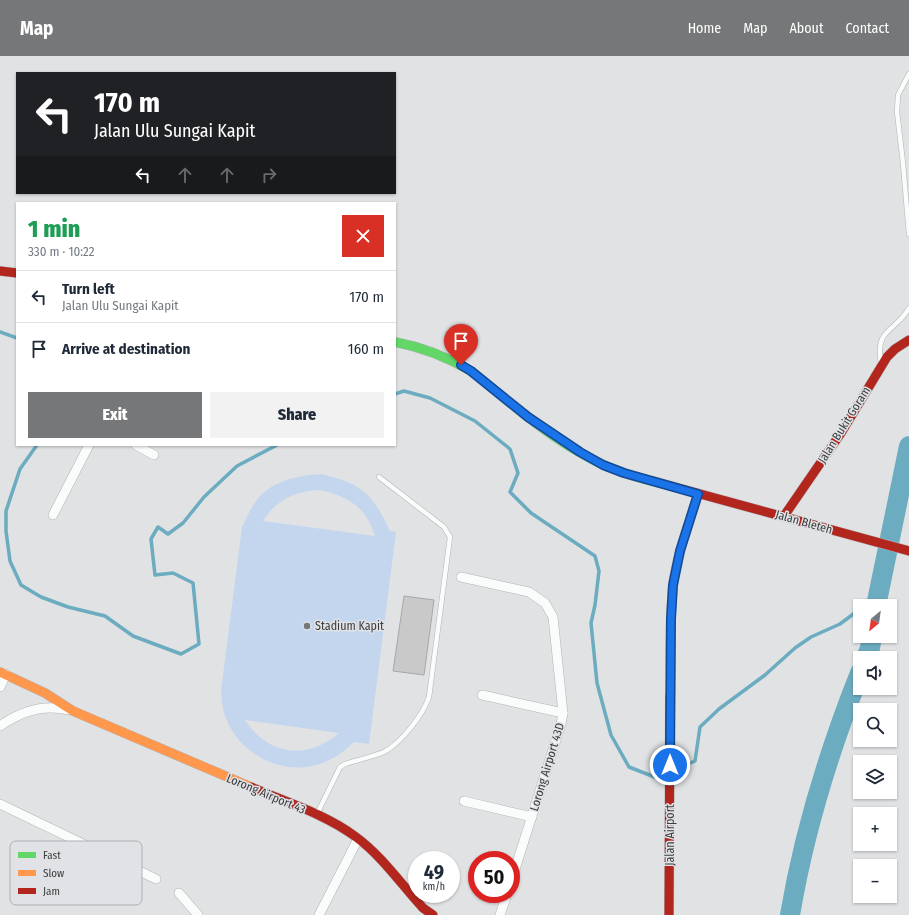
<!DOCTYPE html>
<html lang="en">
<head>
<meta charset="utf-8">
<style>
	body { margin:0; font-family:"Fira Sans Condensed",sans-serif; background:#f2f2f3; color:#1f2937; height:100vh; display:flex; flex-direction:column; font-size:15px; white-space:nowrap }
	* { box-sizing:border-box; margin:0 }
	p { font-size:13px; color:#747a83 }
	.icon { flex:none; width:22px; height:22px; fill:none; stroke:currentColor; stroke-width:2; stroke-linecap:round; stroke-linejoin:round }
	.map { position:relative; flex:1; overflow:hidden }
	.side { position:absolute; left:16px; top:146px; width:380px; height:244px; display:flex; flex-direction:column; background:#fff; border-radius:0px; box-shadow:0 1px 3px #0004 }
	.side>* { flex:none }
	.guide { position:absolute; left:16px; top:16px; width:380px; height:122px; border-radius:0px; box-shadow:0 1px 3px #0004; background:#202124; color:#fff; overflow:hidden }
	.needle { width:26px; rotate:209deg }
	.controls { position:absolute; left:853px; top:543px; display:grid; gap:8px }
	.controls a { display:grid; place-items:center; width:44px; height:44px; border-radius:0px; background:#fff; box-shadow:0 1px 3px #0004; font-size:20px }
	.speed { position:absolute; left:408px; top:795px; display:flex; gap:8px; font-size:20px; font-weight:700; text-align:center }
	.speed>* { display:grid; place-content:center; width:52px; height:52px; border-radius:50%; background:#fff; box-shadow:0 1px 3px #0004; line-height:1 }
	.speed small { font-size:10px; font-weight:400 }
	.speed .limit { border:6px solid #d22; background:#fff; color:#111 }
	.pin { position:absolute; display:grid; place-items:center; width:34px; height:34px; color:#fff; margin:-41px -17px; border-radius:50% 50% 50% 0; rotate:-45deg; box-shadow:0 0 4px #0007 }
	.pin .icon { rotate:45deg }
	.me { position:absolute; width:44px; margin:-22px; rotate:0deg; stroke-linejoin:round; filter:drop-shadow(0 0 3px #0008) }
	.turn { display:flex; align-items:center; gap:14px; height:84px; padding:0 12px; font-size:18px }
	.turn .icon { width:52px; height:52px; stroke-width:2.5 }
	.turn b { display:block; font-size:28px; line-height:34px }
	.lanes { display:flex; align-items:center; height:38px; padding:0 12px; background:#0003; justify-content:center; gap:20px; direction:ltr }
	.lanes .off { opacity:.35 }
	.round { display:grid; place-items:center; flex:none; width:42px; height:42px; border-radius:0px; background:#f2f2f3 }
	.summary { display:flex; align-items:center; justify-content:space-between; height:68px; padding:0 12px }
	h1 { font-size:24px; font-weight:800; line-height:30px; color:#1e9e55 }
	.primary-button { display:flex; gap:8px; margin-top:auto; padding:8px 12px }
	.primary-button a { flex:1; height:46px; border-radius:0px; background:#767778; color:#fff; font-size:16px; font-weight:800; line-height:46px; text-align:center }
	.primary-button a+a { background:#f2f2f3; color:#1f2937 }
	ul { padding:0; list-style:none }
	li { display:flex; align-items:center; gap:12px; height:52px; padding:0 12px; border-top:1px solid #e0e1e3 }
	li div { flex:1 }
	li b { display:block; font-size:15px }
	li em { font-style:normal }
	header { display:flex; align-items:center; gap:24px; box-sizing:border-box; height:56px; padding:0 20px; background:#767778; color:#fff }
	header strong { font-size:19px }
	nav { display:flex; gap:22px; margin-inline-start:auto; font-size:14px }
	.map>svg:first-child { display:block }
	.green { fill:#c3d6ee; fill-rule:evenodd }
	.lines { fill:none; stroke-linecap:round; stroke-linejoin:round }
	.stream { stroke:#6cacc0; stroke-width:3.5 }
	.river { stroke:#6cacc0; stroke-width:20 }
	.building { fill:#c9c9c9; stroke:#a7a7a8 }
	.lane-casing { stroke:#b2b2b4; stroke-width:5.5 }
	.street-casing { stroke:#b2b2b4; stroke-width:10 }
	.fast-casing { stroke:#b2b2b4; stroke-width:10 }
	.slow-casing { stroke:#b2b2b4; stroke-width:10 }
	.jam-casing { stroke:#b2b2b4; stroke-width:10 }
	.lane { stroke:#fafbfb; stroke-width:4.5 }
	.street { stroke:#fafbfb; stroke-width:9 }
	.fast { stroke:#63d668; stroke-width:9 }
	.slow { stroke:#ff974d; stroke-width:9 }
	.jam { stroke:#b3261e; stroke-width:9 }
	.route-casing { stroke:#114b97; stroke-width:10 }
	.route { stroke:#1a73e8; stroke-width:7 }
	.poi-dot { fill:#767778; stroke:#e0e2e5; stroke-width:1.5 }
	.labels { text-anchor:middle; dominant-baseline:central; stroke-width:3; stroke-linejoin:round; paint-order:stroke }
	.street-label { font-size:12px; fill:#3c3d3e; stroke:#e0e2e5 }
	.poi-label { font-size:12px; fill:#3c3d3e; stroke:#e0e2e5; text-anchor:start }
	.key { fill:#e0e2e5; stroke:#afb0b3; stroke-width:1 }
	.key-label { font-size:11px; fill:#3c3d3e }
</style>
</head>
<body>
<header>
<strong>Map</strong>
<nav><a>Home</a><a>Map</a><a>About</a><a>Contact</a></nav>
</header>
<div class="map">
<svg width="909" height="859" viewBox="0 0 909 859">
	<rect width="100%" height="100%" fill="#e1e2e4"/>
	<path class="green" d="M321,418c40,9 52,20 69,57l6,1 -27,212 -15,-2c-8,7 -15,14 -25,18 -39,20 -88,-2 -103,-42 -4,-8 -4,-18 -5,-27l21,-164c4,-7 7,-16 12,-23 15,-23 41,-28 67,-30zM320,434c28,6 47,18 55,46l-112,-15c14,-22 32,-30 57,-31zM245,664l94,13c-32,28 -71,22 -94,-13z"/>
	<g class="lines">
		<g class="stream">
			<polyline points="0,276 17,282"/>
			<polyline points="395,338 404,335 430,342 475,365 510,393 518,417 510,436 531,457 595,500 599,515 595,549 591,567 597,627 611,679 629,711 657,722 695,705 700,671 719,653 765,619 795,592 811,581 840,568 860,553"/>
			<polyline points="37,389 20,413 6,455 6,475 10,505 21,529 41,541 68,551 105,560 133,580 181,598 199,588 193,527 173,517 155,519 151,483 158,471 168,478 183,467 204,441 237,410 277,389"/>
			<polyline points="864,550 878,537"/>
		</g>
		<g class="river">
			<polyline points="876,550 909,390"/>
			<polyline points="866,602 870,592 872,580"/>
			<path d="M790,859c14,-83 39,-164 70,-242"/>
		</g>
	</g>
	<polygon class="building" points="404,540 434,544 424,619 393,615"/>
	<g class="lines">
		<g class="lane-casing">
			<g id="lane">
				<polyline points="909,18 898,39 897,56 903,107 909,178"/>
				<path d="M881,307c-6,-36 14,-30 28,-55"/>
				<path d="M317,758l23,-47 5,-3c12,-4 27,-7 39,-12 17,-9 39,-37 45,-55l21,-160 -6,-10 -65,-50"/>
			</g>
		</g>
		<g class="street-casing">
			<g id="street">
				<polyline points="136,389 154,399"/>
				<polyline points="53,459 89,389"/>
				<polyline points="461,521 529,536 545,547 553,561 563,657 561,668 511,826"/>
				<polyline points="0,631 6,618"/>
				<polyline points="482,639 563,657"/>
				<path d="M0,670c20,-14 44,-22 68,-16"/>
				<polyline points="464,745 532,761"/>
				<polyline points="0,748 156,823"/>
				<polyline points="179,837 198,859"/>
				<polyline points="319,859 358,783"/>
				<polyline points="500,859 507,838"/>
			</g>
		</g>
		<g class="fast-casing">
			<path id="fast" d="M395,286c27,5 52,15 76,29 47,38 95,82 153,102 15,5 32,9 47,13"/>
		</g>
		<g class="slow-casing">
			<g id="slow">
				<polyline points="0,616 45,637 73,655 251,731"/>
				<path d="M670,640c1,-37 -1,-74 3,-110 4,-32 16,-62 25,-92"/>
			</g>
		</g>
		<g class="jam-casing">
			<g id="jam">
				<polyline points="0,215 17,217"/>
				<polyline points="671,430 909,495"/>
				<polyline points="784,460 841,377 887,301 895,293 909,284"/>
				<path d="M251,731c35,15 74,27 105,50 26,19 45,47 67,71l10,7"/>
				<polyline points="669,859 670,640"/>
			</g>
		</g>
		<use href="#lane" class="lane"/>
		<use href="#street" class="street"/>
		<use href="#fast" class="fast"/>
		<use href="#slow" class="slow"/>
		<use href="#jam" class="jam"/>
	</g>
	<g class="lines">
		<g class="route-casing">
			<polyline id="route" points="461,309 471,315 528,361 580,396 603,409 624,417 698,438 680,495 673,529 671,563 670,709"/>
		</g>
		<use href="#route" class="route"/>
	</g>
	<circle class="poi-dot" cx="307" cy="570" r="4"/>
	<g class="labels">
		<g class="street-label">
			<text transform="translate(844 369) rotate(-58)">Jalan Bukit Goram</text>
			<text transform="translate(804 466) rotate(16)">Jalan Bleteh</text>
			<text transform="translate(547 711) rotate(-73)">Lorong Airport 43D</text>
			<text transform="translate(266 738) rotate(23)">Lorong Airport 43</text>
			<text transform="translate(670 779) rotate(-90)">Jalan Airport</text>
		</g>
		<g class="poi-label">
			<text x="315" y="570">Stadium Kapit</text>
		</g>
	</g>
	<rect x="10" y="785" width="132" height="64" rx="6" class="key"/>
	<rect x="18" y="796" width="18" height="6" fill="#63d668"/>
	<rect x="18" y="814" width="18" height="6" fill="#ff974d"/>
	<rect x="18" y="832" width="18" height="6" fill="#b3261e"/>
	<g class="key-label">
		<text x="43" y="803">Fast</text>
		<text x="43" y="821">Slow</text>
		<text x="43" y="839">Jam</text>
	</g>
</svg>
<div class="controls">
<a><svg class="needle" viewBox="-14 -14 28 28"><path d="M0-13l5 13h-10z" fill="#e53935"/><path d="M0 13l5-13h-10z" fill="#747a83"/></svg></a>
<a><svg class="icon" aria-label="sound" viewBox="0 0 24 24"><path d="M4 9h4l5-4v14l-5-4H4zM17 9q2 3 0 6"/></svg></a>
<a><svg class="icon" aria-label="search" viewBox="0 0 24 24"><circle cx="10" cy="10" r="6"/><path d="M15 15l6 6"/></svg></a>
<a><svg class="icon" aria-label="layers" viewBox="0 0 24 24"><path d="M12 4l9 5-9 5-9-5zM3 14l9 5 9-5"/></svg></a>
<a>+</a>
<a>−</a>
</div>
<div class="speed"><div>49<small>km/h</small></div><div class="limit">50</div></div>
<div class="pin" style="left:461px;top:309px;background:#d93025"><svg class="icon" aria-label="arrive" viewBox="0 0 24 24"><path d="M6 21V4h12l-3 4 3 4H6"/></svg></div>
<svg class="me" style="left:670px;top:709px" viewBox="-20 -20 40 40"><circle r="17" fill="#1a73e8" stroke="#fff" stroke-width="3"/><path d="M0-11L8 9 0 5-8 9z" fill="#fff"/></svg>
<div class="guide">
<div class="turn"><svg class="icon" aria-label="left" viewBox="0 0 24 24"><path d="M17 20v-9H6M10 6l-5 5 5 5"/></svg><div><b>170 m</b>Jalan Ulu Sungai Kapit</div></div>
<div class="lanes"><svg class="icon" aria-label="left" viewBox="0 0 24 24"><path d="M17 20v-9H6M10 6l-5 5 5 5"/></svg><svg class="icon off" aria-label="ahead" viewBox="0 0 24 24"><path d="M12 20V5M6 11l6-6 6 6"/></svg><svg class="icon off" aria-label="ahead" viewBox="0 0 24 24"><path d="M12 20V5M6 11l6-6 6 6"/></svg><svg class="icon off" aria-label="right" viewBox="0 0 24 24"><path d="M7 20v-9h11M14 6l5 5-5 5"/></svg></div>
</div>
<section class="side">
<div class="summary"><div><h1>1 min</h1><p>330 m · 10:22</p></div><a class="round" style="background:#d93025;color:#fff"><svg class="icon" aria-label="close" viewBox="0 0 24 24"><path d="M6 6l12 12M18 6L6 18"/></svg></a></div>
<ul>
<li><svg class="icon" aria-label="left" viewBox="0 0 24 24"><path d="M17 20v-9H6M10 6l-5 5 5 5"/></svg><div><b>Turn left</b><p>Jalan Ulu Sungai Kapit</p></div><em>170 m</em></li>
<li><svg class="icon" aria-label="arrive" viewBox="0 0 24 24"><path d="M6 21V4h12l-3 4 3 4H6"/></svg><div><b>Arrive at destination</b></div><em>160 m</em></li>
</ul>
<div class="primary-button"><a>Exit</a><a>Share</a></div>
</section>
</div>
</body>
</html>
